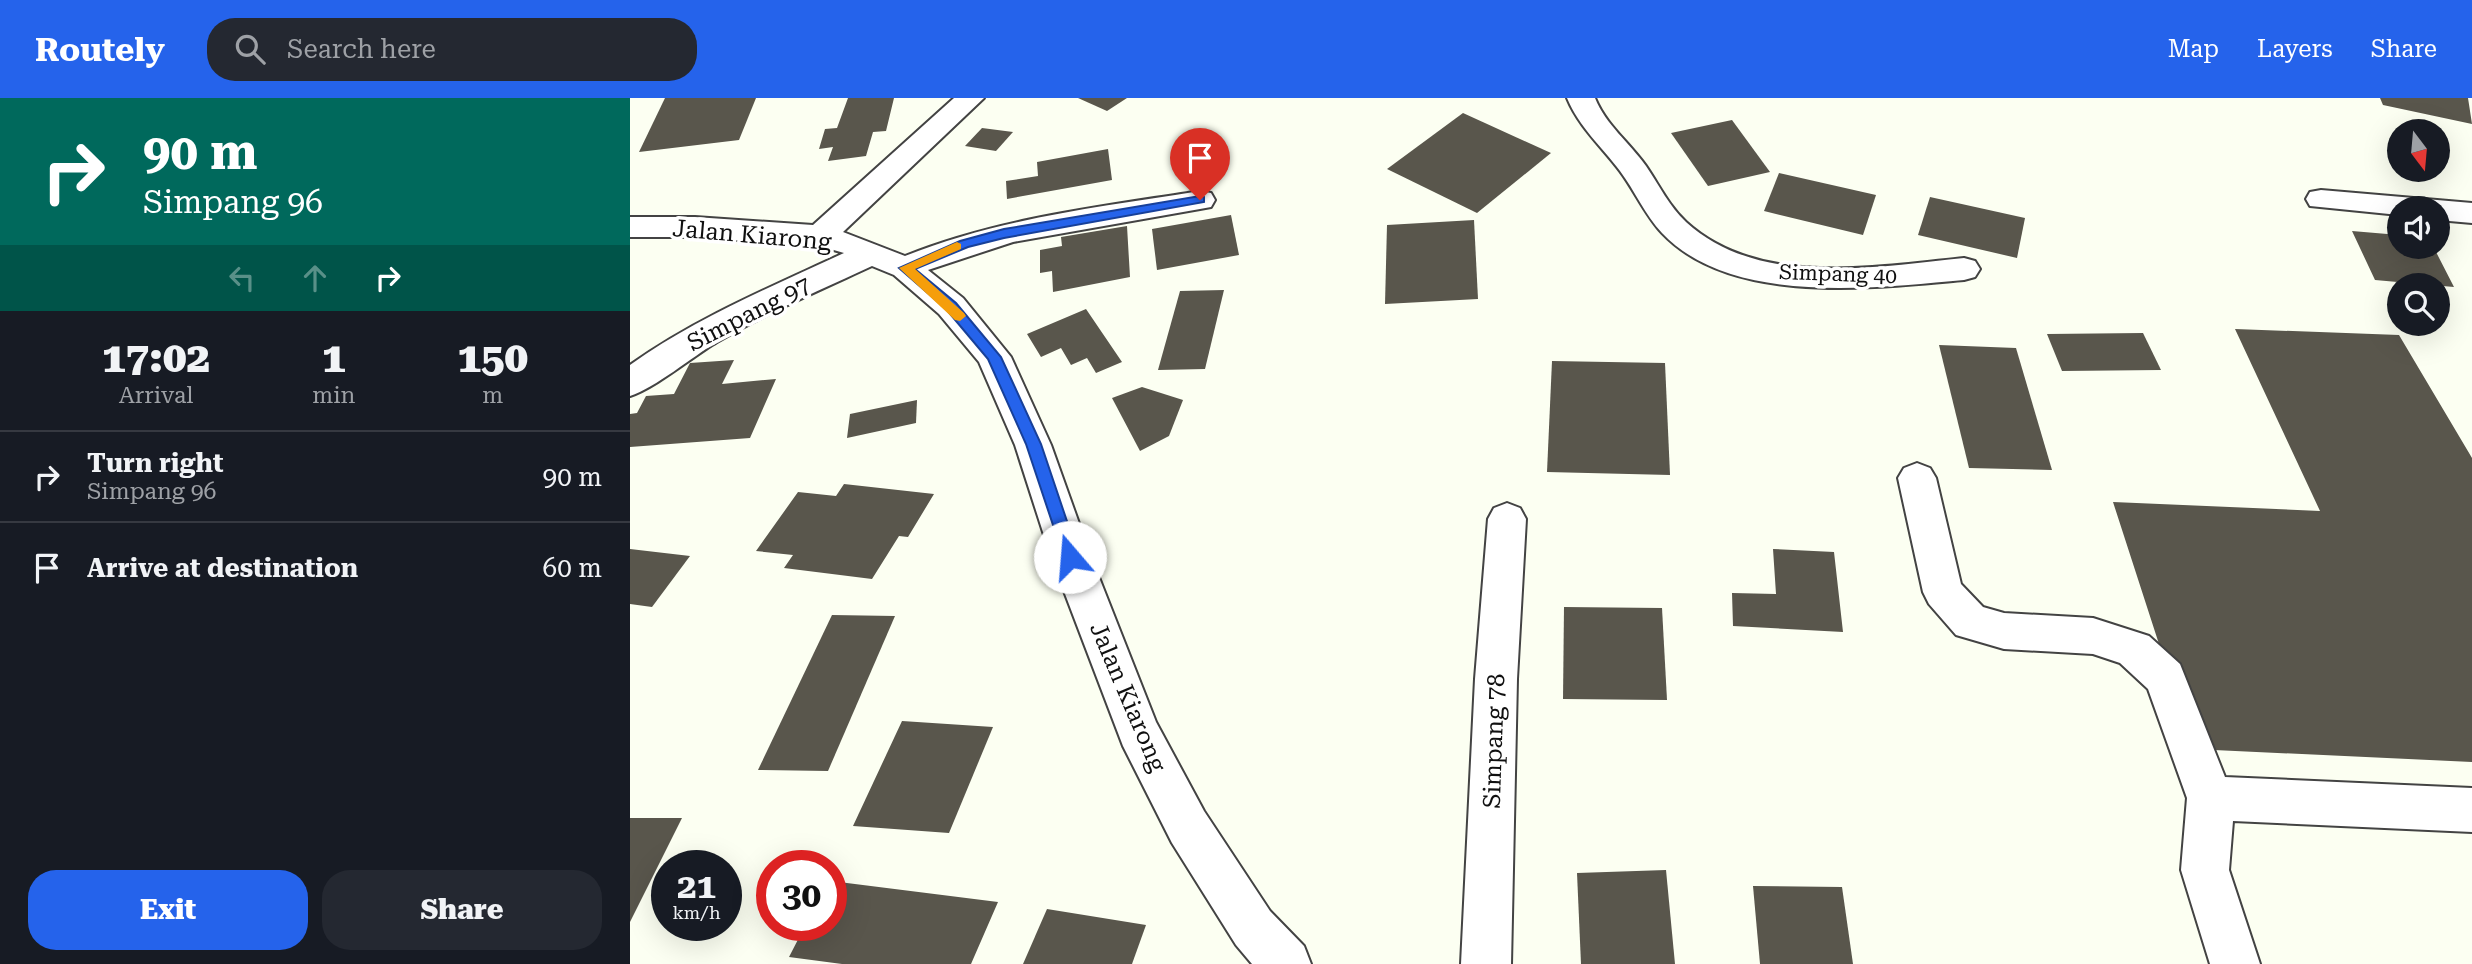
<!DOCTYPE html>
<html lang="en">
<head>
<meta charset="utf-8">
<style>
	body { margin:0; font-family:"Roboto Serif",serif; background:#242831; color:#f1f3f6; height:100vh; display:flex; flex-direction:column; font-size:26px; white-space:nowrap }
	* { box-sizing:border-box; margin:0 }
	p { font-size:23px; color:#9ea1a6 }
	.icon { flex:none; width:38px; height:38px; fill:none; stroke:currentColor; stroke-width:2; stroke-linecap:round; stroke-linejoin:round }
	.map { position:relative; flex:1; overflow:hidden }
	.details { display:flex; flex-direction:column; background:#171b24; width:630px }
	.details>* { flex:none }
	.banner { background:#00695c; color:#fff; overflow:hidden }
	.needle { width:46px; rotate:164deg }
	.buttons { position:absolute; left:1757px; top:21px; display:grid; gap:14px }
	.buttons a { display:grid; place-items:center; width:63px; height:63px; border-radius:50%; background:#171b24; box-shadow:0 7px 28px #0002; font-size:35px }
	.speed { position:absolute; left:21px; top:752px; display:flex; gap:14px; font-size:35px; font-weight:700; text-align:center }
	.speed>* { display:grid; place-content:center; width:91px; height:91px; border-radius:50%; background:#171b24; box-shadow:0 7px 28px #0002; line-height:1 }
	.speed small { font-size:18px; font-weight:400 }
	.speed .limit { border:10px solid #d22; background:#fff; color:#111 }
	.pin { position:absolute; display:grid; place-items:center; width:60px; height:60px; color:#fff; margin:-72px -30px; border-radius:50% 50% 50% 0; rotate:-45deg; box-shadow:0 0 7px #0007 }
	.pin .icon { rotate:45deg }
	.me { position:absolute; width:77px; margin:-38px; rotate:342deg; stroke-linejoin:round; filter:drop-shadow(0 0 5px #0008) }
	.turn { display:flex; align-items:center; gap:24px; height:147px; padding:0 28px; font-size:32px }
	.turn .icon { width:91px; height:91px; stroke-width:2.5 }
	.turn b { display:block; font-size:49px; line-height:60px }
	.lanes { display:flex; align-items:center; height:66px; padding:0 28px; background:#0003; justify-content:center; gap:35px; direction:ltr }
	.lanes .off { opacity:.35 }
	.eta { display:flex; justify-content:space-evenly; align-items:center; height:119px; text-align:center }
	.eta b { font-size:42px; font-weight:800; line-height:49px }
	.primary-button { display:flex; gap:14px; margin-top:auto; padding:14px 28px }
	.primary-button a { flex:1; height:80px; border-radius:28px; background:#2563eb; color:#fff; font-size:28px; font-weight:800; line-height:80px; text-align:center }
	.primary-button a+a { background:#242831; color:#f1f3f6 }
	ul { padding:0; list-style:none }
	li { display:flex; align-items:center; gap:21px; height:91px; padding:0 28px; border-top:2px solid #363941 }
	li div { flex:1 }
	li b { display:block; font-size:26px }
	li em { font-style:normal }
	header { display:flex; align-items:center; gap:42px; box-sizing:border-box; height:98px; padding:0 35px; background:#2563eb; color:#fff }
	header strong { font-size:33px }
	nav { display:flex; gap:38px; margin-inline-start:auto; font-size:24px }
	.search { width:490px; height:63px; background:#242831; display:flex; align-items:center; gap:18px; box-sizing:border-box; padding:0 24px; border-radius:28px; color:#9ea1a6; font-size:26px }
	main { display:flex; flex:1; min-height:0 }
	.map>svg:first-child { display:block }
	.building { fill:#59564c }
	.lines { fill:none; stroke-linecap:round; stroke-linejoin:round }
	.minor-casing { stroke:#434343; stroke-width:4 }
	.minor { fill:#fff; fill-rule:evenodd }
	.route { fill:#2563eb; stroke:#184099; stroke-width:2 }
	.slow { fill:#f59e0b }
	.labels { text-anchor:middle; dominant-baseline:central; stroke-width:7; stroke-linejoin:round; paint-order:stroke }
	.far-street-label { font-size:21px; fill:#101010; stroke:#fff }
	.street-label { font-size:24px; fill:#101010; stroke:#fff }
</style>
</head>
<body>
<header>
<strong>Routely</strong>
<div class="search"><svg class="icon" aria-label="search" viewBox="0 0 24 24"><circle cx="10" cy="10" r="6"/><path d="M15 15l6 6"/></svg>Search here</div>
<nav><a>Map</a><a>Layers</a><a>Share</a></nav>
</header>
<main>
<section class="details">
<div class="banner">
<div class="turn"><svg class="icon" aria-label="right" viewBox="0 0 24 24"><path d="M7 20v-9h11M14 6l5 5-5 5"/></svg><div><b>90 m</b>Simpang 96</div></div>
<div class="lanes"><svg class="icon off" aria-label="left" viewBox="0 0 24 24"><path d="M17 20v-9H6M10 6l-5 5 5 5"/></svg><svg class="icon off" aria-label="ahead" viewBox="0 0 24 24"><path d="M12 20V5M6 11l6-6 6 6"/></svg><svg class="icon" aria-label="right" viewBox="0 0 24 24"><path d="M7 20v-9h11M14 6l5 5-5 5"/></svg></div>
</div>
<div class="eta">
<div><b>17:02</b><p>Arrival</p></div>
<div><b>1</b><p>min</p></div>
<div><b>150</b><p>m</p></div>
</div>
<ul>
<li><svg class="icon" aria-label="right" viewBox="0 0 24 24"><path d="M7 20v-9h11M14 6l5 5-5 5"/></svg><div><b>Turn right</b><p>Simpang 96</p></div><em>90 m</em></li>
<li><svg class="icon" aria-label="arrive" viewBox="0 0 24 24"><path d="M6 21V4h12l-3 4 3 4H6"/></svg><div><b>Arrive at destination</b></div><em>60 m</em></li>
</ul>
<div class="primary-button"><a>Exit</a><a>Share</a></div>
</section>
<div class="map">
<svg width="1842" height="866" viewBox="0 0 1842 866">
	<rect width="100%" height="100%" fill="#fcfff2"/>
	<g class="building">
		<polygon points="35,0 126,0 109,42 9,54"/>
		<polygon points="218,0 264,0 256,33 243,34 236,58 198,63 203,49 189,51 195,31 207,30"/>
		<polygon points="448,0 497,0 477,13"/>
		<polygon points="1750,0 1838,0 1842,26 1753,7"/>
		<polygon points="833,15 921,55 847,115 757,71"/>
		<polygon points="1102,22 1140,74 1078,88 1041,35"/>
		<polygon points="352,30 383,34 366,53 335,48"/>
		<polygon points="478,51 482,82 377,101 376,83 408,78 407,64"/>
		<polygon points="1149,75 1246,97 1233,137 1134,113"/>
		<polygon points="1300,99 1395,120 1387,160 1288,137"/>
		<polygon points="601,117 609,157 527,172 522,131"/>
		<polygon points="844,122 848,201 755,206 757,127"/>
		<polygon points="497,128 500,179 423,194 422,173 410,175 410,152 432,148 431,139"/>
		<polygon points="1722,133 1769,137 1769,149 1805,152 1824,189 1745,182"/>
		<polygon points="594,192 575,271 528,272 550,193"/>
		<polygon points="456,211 492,264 466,275 457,260 441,267 431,250 411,259 397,236"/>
		<polygon points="1605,231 1769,237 1842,360 1842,664 1563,651 1483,404 1690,413"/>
		<polygon points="1513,235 1531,272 1432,273 1417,236"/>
		<polygon points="1309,247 1386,250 1422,372 1339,370"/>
		<polygon points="104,262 92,286 146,281 120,340 0,349 0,316 7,315 16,298 44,296 60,265"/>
		<polygon points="922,263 1035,265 1040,377 917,374"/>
		<polygon points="512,289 553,302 539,338 510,353 482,300"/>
		<polygon points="287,302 286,325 217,340 220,316"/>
		<polygon points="214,386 304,396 278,439 269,438 242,481 154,470 163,457 126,453 168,394 206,398"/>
		<polygon points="0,451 60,458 22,509 0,506"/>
		<polygon points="1143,451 1204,454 1213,534 1103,528 1102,495 1146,496"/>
		<polygon points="934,509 1032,510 1037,602 933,601"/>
		<polygon points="202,517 265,518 198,673 128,672"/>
		<polygon points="272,623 363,629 319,735 223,728"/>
		<polygon points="0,720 52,720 0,824"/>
		<polygon points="1036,772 1045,866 951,866 947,775"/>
		<polygon points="201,783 368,804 341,866 212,866 159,859 175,828 201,828"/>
		<polygon points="1123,788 1212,789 1223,866 1130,866"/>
		<polygon points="417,811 516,827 502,866 393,866"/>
	</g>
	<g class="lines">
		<g class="minor-casing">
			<g id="minor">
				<path d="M324,0h30l-141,134 62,24c95,-38 195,-49 295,-65l11,2 4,7 -4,7 -11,2 -187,33 -85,28 35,28 48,59 40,88 40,112 65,165 48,89 66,100 34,35 7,18h-59l-16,-19 -64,-102 -49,-97 -72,-189 -36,-112 -36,-83 -40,-48 -45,-39 -22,-9c-52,24 -105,47 -155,76 -25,15 -62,46 -87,54v-31c66,-47 141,-78 214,-112l-24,-7 -125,-9h-65v-20h65l118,8z"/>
				<path d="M937,0h28c11,27 34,44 51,68 13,19 23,40 40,56 72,66 190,45 278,36l11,3 5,8 -5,8 -11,3c-90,8 -233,26 -302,-47 -17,-18 -27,-42 -42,-62 -18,-24 -41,-44 -53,-73z"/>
				<polygon points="1691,92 1842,105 1842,125 1808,122 1808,110 1769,110 1769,117 1680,108 1676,101 1680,94"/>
				<polygon points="1287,365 1300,370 1306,380 1331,486 1353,509 1374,515 1463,520 1519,538 1550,566 1595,679 1842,690 1842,734 1603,723 1599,772 1630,866 1580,866 1551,772 1557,700 1518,591 1490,565 1463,556 1374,551 1326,537 1299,506 1293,494 1268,380 1274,370"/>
				<polygon points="877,405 890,410 896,421 887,581 881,866 831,866 845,581 858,421 864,410"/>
			</g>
		</g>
		<use href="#minor" class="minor"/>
	</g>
	<polygon class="route" points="570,98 574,99 574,104 374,140 338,149 285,171 326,205 371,259 411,346 449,459 446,463 435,463 396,346 358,261 316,211 269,170 330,143 374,131"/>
	<polygon class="slow" points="327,144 331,146 331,151 285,171 334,215 336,218 330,223 325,222 269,170"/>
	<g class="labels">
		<g class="far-street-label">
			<text transform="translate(1208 176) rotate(2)">Simpang 40</text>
		</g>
		<g class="street-label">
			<text transform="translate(122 137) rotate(5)">Jalan Kiarong</text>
			<text transform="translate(119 216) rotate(-27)">Simpang 97</text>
			<text transform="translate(498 599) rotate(67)">Jalan Kiarong</text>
			<text transform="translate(864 643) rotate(-88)">Simpang 78</text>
		</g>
	</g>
</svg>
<div class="buttons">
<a><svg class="needle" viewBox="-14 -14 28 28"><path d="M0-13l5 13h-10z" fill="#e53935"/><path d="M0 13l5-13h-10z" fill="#9ea1a6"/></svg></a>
<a><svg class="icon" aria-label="sound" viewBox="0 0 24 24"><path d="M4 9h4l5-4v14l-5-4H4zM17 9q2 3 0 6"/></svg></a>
<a><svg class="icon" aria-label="search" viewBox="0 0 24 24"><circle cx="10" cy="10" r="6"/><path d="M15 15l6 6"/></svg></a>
</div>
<div class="speed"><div>21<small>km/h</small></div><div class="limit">30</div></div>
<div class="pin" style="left:570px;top:102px;background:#d93025"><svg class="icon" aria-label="arrive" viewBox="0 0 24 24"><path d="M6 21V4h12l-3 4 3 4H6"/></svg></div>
<svg class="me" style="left:440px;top:459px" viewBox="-20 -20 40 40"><circle r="19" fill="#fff"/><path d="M0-13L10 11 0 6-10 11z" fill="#2563eb"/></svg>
</div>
</main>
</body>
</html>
